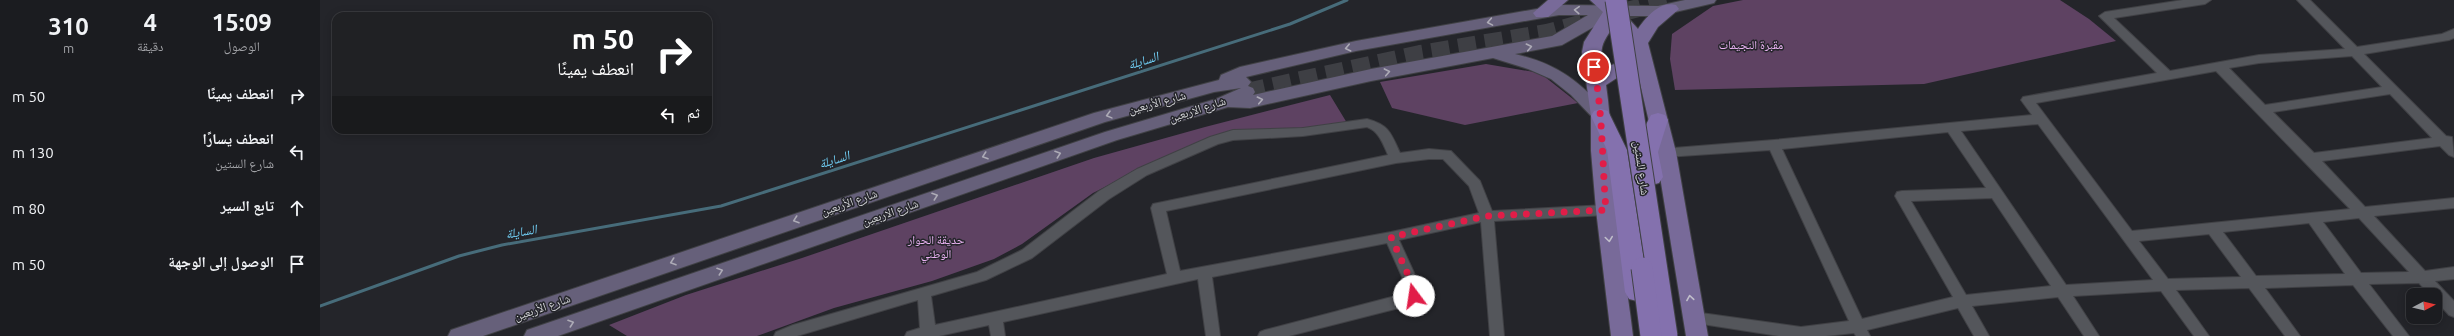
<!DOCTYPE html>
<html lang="ar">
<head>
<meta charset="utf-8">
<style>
	body { margin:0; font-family:Ubuntu,"Noto Naskh Arabic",sans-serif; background:#242529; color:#f1f3f6; direction:rtl; height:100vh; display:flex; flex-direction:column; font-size:15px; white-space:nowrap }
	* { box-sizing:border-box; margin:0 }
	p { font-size:13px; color:#a0a1a5 }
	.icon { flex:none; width:22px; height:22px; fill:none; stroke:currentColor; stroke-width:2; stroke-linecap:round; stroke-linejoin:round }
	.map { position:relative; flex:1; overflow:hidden; direction:ltr }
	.panel { display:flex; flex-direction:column; background:#1b1c20; width:320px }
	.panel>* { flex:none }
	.hud { position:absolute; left:12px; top:12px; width:380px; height:122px; border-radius:12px; box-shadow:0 2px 10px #0003,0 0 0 1px #393a3e; direction:rtl; background:#202124; color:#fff; overflow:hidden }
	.needle { width:26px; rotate:83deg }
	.controls { position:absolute; left:2086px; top:288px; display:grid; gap:8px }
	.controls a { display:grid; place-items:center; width:36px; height:36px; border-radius:8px; background:#1b1c20; box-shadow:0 2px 10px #0003,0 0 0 1px #393a3e; font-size:20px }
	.pin { position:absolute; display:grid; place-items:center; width:34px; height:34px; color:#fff; margin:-17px; border:2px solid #fff; border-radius:50%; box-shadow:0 1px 4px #0007 }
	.me { position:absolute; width:44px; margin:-22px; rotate:346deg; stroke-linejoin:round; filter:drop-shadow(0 0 3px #0008) }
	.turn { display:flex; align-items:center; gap:14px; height:84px; padding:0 12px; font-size:18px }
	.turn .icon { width:52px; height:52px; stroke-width:2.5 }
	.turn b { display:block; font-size:28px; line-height:34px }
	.then { display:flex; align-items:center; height:38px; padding:0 12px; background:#0003; gap:8px; font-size:15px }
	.eta { display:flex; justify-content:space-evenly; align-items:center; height:68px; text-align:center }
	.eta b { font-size:24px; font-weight:600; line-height:28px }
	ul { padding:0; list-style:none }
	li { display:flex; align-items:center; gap:12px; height:56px; padding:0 12px }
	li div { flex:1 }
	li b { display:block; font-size:15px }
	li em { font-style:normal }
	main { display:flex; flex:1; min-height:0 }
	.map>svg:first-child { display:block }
	.green { fill:#5e4262 }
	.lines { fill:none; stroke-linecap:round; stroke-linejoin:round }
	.stream { stroke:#476c7a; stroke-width:3 }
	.secondary-tunnel { stroke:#3e3f44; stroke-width:18; stroke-dasharray:18 9; stroke-linecap:butt }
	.minor-casing { stroke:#404145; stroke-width:2 }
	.secondary-casing { stroke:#404145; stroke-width:2 }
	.primary-casing { stroke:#404145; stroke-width:2 }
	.trunk-casing { stroke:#404145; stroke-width:2 }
	.minor { fill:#54565b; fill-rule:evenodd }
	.secondary { fill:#66607a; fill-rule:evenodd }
	.primary { fill:#786a99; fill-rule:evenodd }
	.trunk { fill:#8471ae; fill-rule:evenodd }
	.trunk-bridge-casing { stroke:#404145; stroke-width:23; stroke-linecap:butt }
	.trunk-bridge { stroke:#8471ae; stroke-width:21 }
	.oneway { stroke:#adabb6 }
	.oneway2 { stroke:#c1bfcb }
	.route { stroke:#e11d48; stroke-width:7; stroke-dasharray:0 12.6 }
	.labels { text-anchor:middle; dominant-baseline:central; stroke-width:3; stroke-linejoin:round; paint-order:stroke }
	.park-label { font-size:12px; fill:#ecb4f5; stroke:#24252a }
	.street-label { font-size:12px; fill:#d3d4d7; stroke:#24252a }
	.water-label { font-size:13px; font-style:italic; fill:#72d2f9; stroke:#24252a }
</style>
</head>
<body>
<main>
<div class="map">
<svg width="2134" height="336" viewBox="0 0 2134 336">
	<rect width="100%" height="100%" fill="#24252a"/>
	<g class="green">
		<polygon points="1423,0 1740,0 1769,19 1796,41 1604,84 1355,90 1350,59 1352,34 1393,6"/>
		<polygon points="1166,64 1220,73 1258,103 1145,125 1072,108 1060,82"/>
		<polygon points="1010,95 1027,123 889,138 845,157 773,193 702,244 674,259 612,281 514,308 437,336 307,336 289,325 366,295 482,258 774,158 885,127"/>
	</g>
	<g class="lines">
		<polyline class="stream" points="0,306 139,256 182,245 401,206 970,24 1027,0"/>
		<g class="secondary-tunnel">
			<polyline points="1303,12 1349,0"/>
			<polyline points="927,92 1100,54 1227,33 1271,21"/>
		</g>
		<g class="minor-casing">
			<g id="minor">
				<path d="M1863,0h28l-6,4 -91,14 56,53 89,-16 86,-6 -48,-49h13l47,47 85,-13 12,-5v9l-5,2 -85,14 82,82 6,1 2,20 -5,-2 -9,-9 -118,15 43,46 89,-9v10l-80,8 51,55 29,-4v12l-19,2 19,20v16l-5,-2 -14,-15v-5h-5l-11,-12 -50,1 40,52h-16l-40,-51 -88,3 35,48h-15l-36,-48 -73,2 33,46h-15l-33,-45 -88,5 26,40h-15l-26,-39 -86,9 17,30h-15l-16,-28 -91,22 3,6h-14l-2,-3 -28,3h-47l-90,-14 -2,-4 2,-4 5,-2 107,15 48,-6 -79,-171 -104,7 -6,-5 1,-3 113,-9 258,-25 -11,-15 2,-3 134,-24 -58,-57 6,-4zM2032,56l30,31 -117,18 -36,-37 30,-5zM1896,71l134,138 -218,22 -96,-128zM2070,94l42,44 -118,15 -41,-41zM1718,124l115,156 -87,5 -105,-154zM1628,132l38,56 -84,3 -5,1 -2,4 58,101 -91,22 -80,-170zM1672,198l59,88 -85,9 -55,-94zM2039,218l50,54 -48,1 -38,-51zM1989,223l36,51 -89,2 -33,-44zM1889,234l32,43 -73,2 -29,-38z"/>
				<path d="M1047,119c22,6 24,14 33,34l29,-4 22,2 29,30 12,30 114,-6 5,1 2,4 -2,4 -5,1 -112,6 10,115h-14l-9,-114 -82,18 22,48 -2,12 -16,7 -114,29h-31l2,-4 5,-2 142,-37v-5l-20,-45 -175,34 8,59h-14l-8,-57 -195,43 2,14h-14l-2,-11 -50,11h-34l2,-4 13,-4 -2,-28 -121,36h-23l2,-4 17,-7 184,-53 45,-22 77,-59 38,-22 73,-32 23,-7 70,-2zM1047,127c12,4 16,17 21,28l-235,49 -2,4 16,66 -232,51 -4,-29 55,-16 46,-22 77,-59 38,-24 71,-31 15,-4 70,-4zM1109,159h14l26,27 10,27 -88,19 -211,39 -14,-60 230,-48z"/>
			</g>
		</g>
		<g class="secondary-casing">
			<path id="secondary" d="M1365,0h31l-2,3 -56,13h-45l-51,29 -47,9c42,10 63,26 92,58l3,4 -3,4 -6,2 -6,-2 -24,-25 -20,-16 -23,-10 -35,-11 -122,23 -121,27 -22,-1 -111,33 -559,196h-34l3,-6 578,-198 111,-33 25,-11 -27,4 -109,30 -622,214h-35l3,-6 643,-217 125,-33 2,-5 19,-8 116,-26 203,-36 99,1zM1239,15h29l-36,21 -181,33 -118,26 2,-3 -2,-4 -5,-2 3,-4 -5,-5 110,-26z"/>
		</g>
		<g class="primary-casing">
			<g id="primary">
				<polygon points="1228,0 1248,0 1228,17 1216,17 1213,13"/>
				<path d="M1270,0h36l-5,10 17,19c8,-12 22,-28 38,-24l3,4 -21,18 -10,16 28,109 32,184h-22l-30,-184 -17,-73 -16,-5 -17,11c6,40 6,81 10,121 4,44 12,87 17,130h-22l-15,-126 -5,-59v-35l-9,-64 2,-10 19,-30zM1294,25l16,19 5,19 -12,-2 -20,7c-4,-23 0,-25 11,-43z"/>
			</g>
		</g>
		<g class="trunk-casing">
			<g id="trunk">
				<polygon points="1281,109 1288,111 1307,150 1329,292 1325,299 1317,301 1309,299 1305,292 1287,150 1271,116 1274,111"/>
				<path d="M1338,113l7,2 3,5 -10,32 5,25 -4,6 -7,2 -7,-2c-12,-21 -5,-49 6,-68z"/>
			</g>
		</g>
		<use href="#minor" class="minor"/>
		<use href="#secondary" class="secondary"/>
		<use href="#primary" class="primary"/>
		<use href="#trunk" class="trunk"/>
		<g class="trunk-bridge-casing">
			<g id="trunk-bridge">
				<polyline points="1296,0 1347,336"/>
				<polyline points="1322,268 1331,336"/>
			</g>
		</g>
		<use href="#trunk-bridge" class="trunk-bridge"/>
	</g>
	<defs><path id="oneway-chevron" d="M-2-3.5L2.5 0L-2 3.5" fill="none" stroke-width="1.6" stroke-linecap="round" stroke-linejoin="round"/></defs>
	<g class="oneway">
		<use href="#oneway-chevron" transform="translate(1257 10) rotate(-177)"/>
		<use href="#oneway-chevron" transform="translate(1170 22) rotate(170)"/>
		<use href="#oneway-chevron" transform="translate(1209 47) rotate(-12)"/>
		<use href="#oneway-chevron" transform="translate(1028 48) rotate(167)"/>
		<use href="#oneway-chevron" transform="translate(1067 72) rotate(-11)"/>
		<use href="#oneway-chevron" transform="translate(940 100) rotate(-12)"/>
		<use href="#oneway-chevron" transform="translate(789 115) rotate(165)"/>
		<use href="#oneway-chevron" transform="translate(738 154) rotate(-19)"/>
		<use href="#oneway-chevron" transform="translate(665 156) rotate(161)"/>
		<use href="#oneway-chevron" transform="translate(615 196) rotate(-19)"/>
		<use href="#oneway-chevron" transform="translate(476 220) rotate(161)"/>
		<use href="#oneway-chevron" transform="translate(353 262) rotate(161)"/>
		<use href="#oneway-chevron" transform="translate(400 271) rotate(-19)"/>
		<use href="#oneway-chevron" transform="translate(251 323) rotate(-19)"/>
	</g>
	<g class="oneway2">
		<use href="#oneway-chevron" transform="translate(1289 239) rotate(82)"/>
		<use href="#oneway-chevron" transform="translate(1370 298) rotate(-99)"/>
	</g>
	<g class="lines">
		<path class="route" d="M1094,296v-8l-23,-51 96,-21 119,-6c-4,-48 -3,-96 -12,-143"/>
	</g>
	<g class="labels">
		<g class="park-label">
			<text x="1431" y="44">مقبرة النجيمات</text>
			<text x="616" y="239">حديقة الحوار<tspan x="616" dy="14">الوطني</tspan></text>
		</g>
		<g class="street-label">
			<text transform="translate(837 102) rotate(-15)">شارع الأربعين</text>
			<text transform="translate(877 109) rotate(-18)">شارع الاربعين</text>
			<text transform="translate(1322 168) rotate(82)">شارع الستين</text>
			<text transform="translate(529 202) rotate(-19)">شارع الأربعين</text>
			<text transform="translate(570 212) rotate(-19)">شارع الاربعين</text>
			<text transform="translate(222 307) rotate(-19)">شارع الأربعين</text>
		</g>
		<g class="water-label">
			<text transform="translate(823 60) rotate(-18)">السايلة</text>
			<text transform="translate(514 159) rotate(-18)">السايلة</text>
			<text transform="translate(201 231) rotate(-10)">السايلة</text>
		</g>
	</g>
</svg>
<div class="controls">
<a><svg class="needle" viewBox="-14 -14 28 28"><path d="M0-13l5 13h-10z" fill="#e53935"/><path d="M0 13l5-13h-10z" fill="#a0a1a5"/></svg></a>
</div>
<div class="pin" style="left:1274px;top:67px;background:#d93025"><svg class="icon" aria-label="arrive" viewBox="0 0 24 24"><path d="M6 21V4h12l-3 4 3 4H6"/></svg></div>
<svg class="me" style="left:1094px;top:296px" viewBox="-20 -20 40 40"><circle r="19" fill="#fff"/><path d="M0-13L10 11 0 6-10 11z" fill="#e11d48"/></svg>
<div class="hud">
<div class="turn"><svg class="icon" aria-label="right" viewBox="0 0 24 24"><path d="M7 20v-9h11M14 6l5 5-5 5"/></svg><div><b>50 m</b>انعطف يمينًا</div></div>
<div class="then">ثم<svg class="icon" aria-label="left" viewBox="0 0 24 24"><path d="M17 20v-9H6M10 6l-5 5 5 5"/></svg></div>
</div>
</div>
<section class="panel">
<div class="eta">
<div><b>15:09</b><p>الوصول</p></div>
<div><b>4</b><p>دقيقة</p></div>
<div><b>310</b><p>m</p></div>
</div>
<ul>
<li><svg class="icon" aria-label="right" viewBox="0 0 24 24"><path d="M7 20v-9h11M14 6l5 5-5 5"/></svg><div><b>انعطف يمينًا</b></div><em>50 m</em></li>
<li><svg class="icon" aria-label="left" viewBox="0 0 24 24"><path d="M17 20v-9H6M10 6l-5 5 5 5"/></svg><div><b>انعطف يسارًا</b><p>شارع الستين</p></div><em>130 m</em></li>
<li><svg class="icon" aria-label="ahead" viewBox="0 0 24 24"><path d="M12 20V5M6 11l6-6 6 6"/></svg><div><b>تابع السير</b></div><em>80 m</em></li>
<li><svg class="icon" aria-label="arrive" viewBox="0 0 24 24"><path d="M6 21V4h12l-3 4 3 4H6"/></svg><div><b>الوصول إلى الوجهة</b></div><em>50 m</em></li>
</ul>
</section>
</main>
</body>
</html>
